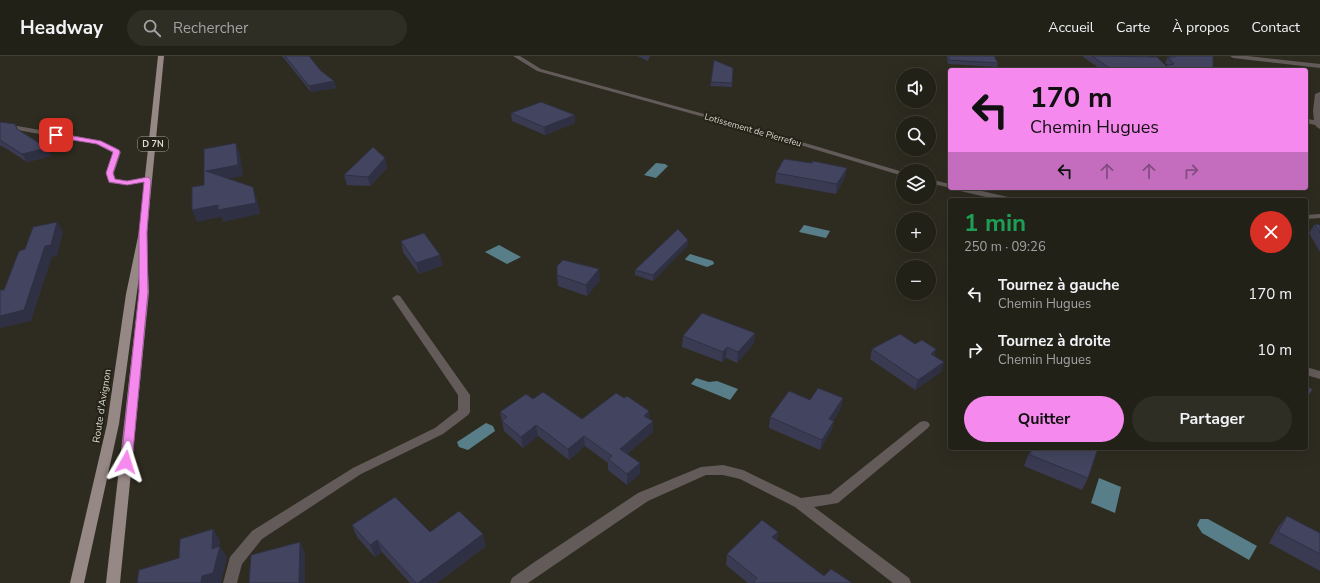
<!DOCTYPE html>
<html lang="fr">
<head>
<meta charset="utf-8">
<style>
	body { margin:0; font-family:"Nunito Sans",sans-serif; background:#2e2e25; color:#f1f3f6; height:100vh; display:flex; flex-direction:column; font-size:15px; white-space:nowrap }
	* { box-sizing:border-box; margin:0 }
	p { font-size:13px; color:#a2a3a2 }
	.icon { flex:none; width:22px; height:22px; fill:none; stroke:currentColor; stroke-width:2; stroke-linecap:round; stroke-linejoin:round }
	.map { position:relative; flex:1; overflow:hidden }
	.drawer { position:absolute; left:948px; top:142px; width:360px; height:252px; display:flex; flex-direction:column; background:#222118; border-radius:4px; box-shadow:0 4px 16px #0002,0 0 0 1px #3f3e37 }
	.drawer>* { flex:none }
	.hud { position:absolute; left:948px; top:12px; width:360px; height:122px; border-radius:4px; box-shadow:0 4px 16px #0002,0 0 0 1px #3f3e37; background:#f589ee; color:#111; overflow:hidden }
	.controls { position:absolute; left:896px; top:12px; display:grid; gap:8px }
	.controls a { display:grid; place-items:center; width:40px; height:40px; border-radius:50%; background:#222118; box-shadow:0 4px 16px #0002,0 0 0 1px #3f3e37; font-size:20px }
	.pin { position:absolute; display:grid; place-items:center; width:34px; height:34px; color:#fff; margin:-17px; border-radius:8px; box-shadow:0 2px 6px #0006 }
	.me { position:absolute; width:44px; margin:-22px; rotate:6deg; stroke-linejoin:round; filter:drop-shadow(0 0 3px #0008) }
	.turn { display:flex; align-items:center; gap:14px; height:84px; padding:0 16px; font-size:18px }
	.turn .icon { width:52px; height:52px; stroke-width:2.5 }
	.turn b { display:block; font-size:28px; line-height:34px }
	.lanes { display:flex; align-items:center; height:38px; padding:0 16px; background:#0003; justify-content:center; gap:20px; direction:ltr }
	.lanes .off { opacity:.35 }
	.round { display:grid; place-items:center; flex:none; width:42px; height:42px; border-radius:21px; background:#2e2e25 }
	.headline { display:flex; align-items:center; justify-content:space-between; height:68px; padding:0 16px }
	h1 { font-size:24px; font-weight:700; line-height:30px; color:#1e9e55 }
	.button { display:flex; gap:8px; margin-top:auto; padding:8px 16px }
	.button a { flex:1; height:46px; border-radius:24px; background:#f589ee; color:#111; font-size:16px; font-weight:700; line-height:46px; text-align:center }
	.button a+a { background:#2e2e25; color:#f1f3f6 }
	ul { padding:0; list-style:none }
	li { display:flex; align-items:center; gap:12px; height:56px; padding:0 16px }
	li div { flex:1 }
	li b { display:block; font-size:15px }
	li em { font-style:normal }
	header { display:flex; align-items:center; gap:24px; box-sizing:border-box; height:56px; padding:0 20px; background:#222118; border-bottom:1px solid #3f3e37 }
	header strong { font-size:19px }
	nav { display:flex; gap:22px; margin-inline-start:auto; font-size:14px }
	.search { width:280px; height:36px; background:#2e2e25; display:flex; align-items:center; gap:10px; box-sizing:border-box; padding:0 14px; border-radius:22px; color:#a2a3a2; font-size:15px }
	.map>svg:first-child { display:block }
	.water { fill:#577e89 }
	.lines { fill:none; stroke-linecap:round; stroke-linejoin:round }
	.minor { fill:#625b59; fill-rule:evenodd }
	.major { fill:#968885; fill-rule:evenodd }
	.wall { fill:#3a3b53 }
	.shaded-wall { fill:#2f3043 }
	.building { fill:#434560; stroke:#2f3043 }
	.route { fill:#f589ee; stroke:#9f599b }
	.labels { text-anchor:middle; dominant-baseline:central; stroke-width:4; stroke-linejoin:round; paint-order:stroke }
	.far-street-label { font-size:9px; fill:#dddbd4; stroke:#252217 }
	.shield { fill:#252217; stroke:#a6a49b; stroke-width:1 }
	.shield-label { font-size:9px; font-weight:bold; fill:#dddbd4 }
	.street-label { font-size:10px; fill:#dddbd4; stroke:#252217 }
</style>
</head>
<body>
<header>
<strong>Headway</strong>
<div class="search"><svg class="icon" aria-label="search" viewBox="0 0 24 24"><circle cx="10" cy="10" r="6"/><path d="M15 15l6 6"/></svg>Rechercher</div>
<nav><a>Accueil</a><a>Carte</a><a>À propos</a><a>Contact</a></nav>
</header>
<div class="map">
<svg width="1320" height="527" viewBox="0 0 1320 527">
	<rect width="100%" height="100%" fill="#2e2c20"/>
	<g class="water">
		<polygon points="656,107 665,108 668,110 656,122 644,119"/>
		<polygon points="804,169 830,175 826,182 799,176"/>
		<polygon points="499,189 521,201 507,208 485,196"/>
		<polygon points="690,198 713,205 714,208 707,211 686,204 685,203"/>
		<polygon points="696,322 709,326 717,325 738,333 730,344 691,328"/>
		<polygon points="486,367 493,370 495,375 468,394 459,391 457,386"/>
		<polygon points="1099,422 1121,431 1115,457 1091,447"/>
		<polygon points="1200,463 1208,463 1257,490 1249,504 1202,477 1197,469"/>
	</g>
	<g class="lines">
		<g class="minor">
			<polygon points="513,0 520,0 541,13 744,69 903,116 903,120 740,71 537,15"/>
			<polygon points="1230,0 1247,0 1320,8 1320,12 1233,2"/>
			<polygon points="1320,36 1320,73 1318,72 1315,69 1306,67 1306,63 1314,64 1313,55 1315,38"/>
			<polygon points="0,67 98,84 121,96 114,117 115,123 127,125 148,121 152,123 151,125 127,129 109,127 106,117 113,97 96,88 0,71"/>
			<polygon points="929,123 950,128 951,132 929,127"/>
			<polygon points="955,132 969,132 1012,142 1013,144 999,144 956,134"/>
			<polygon points="1320,158 1320,162 1306,163 1306,159"/>
			<polygon points="397,239 400,240 470,339 470,356 468,359 443,378 361,418 262,483 242,508 237,527 223,527 230,501 252,475 353,412 435,372 458,354 458,339 392,242"/>
			<polygon points="1306,311 1320,315 1320,323 1306,319"/>
			<polygon points="924,365 928,366 930,369 928,372 838,447 814,451 909,522 911,527 893,527 795,451 740,423 723,419 706,419 648,445 528,527 510,527 512,522 533,507 638,437 701,411 723,409 743,414 801,442 830,438 920,366"/>
		</g>
		<polygon class="major" points="158,0 164,0 147,176 144,195 147,198 149,236 120,527 106,527 139,236 139,221 119,368 84,527 70,527 107,368 126,238 139,176"/>
	</g>
	<g class="wall">
		<polygon points="282,0 309,0 321,15 334,25 336,32 311,36"/>
		<polygon points="637,0 650,0 648,5"/>
		<polygon points="947,0 994,0 998,7 997,11 948,8"/>
		<polygon points="1083,0 1146,0 1166,10 1168,9 1165,7 1168,1 1171,1 1170,0 1213,0 1213,14 1102,14 1083,1"/>
		<polygon points="733,12 732,31 710,30 711,26"/>
		<polygon points="511,57 575,59 575,67 545,79 512,65"/>
		<polygon points="0,66 15,68 19,75 51,100 27,106 2,90 0,90"/>
		<polygon points="385,102 387,112 370,130 347,129 344,119"/>
		<polygon points="812,107 847,112 845,121 836,138 775,127 776,117"/>
		<polygon points="1315,168 1320,169 1320,196 1309,177"/>
		<polygon points="401,185 443,209 419,218 403,196"/>
		<polygon points="688,189 653,225 635,219 635,214"/>
		<polygon points="557,219 600,224 587,240 558,230"/>
		<polygon points="755,277 754,287 737,307 726,302 722,306 682,291 683,280"/>
		<polygon points="915,288 936,293 934,300 944,306 941,316 915,334 870,303 872,293"/>
		<polygon points="624,342 649,355 649,363 653,365 653,376 627,398 640,407 640,418 627,429 608,414 608,407 585,390 569,404 538,380 523,392 504,375 500,356 533,343 582,363"/>
		<polygon points="810,344 841,352 833,365 834,365 831,375 820,394 769,372 770,361"/>
		<polygon points="1031,392 1098,392 1088,422 1082,434 1024,410"/>
		<polygon points="1287,460 1320,477 1320,515 1269,487 1278,471"/>
		<polygon points="352,469 430,476 486,490 437,527 410,527 382,496 375,501 357,481"/>
		<polygon points="778,476 777,485 824,520 850,527 748,527 726,509 727,498"/>
	</g>
	<g class="shaded-wall">
		<polygon points="334,25 336,32 311,36 309,30"/>
		<polygon points="575,59 575,67 545,79 544,71"/>
		<polygon points="236,87 240,98 243,120 211,126 206,115"/>
		<polygon points="47,92 51,100 27,106 22,98"/>
		<polygon points="385,102 387,112 370,130 368,121"/>
		<polygon points="847,112 845,121 836,138 837,128"/>
		<polygon points="253,131 257,143 260,158 223,166 221,161 197,166 192,154"/>
		<polygon points="57,166 63,176 57,200 52,201 31,265 0,272 0,260"/>
		<polygon points="688,184 688,189 653,225 653,219"/>
		<polygon points="440,199 443,209 419,218 416,207"/>
		<polygon points="599,213 600,224 587,240 586,229"/>
		<polygon points="755,277 754,287 737,307 738,296"/>
		<polygon points="727,291 726,302 722,306 723,296"/>
		<polygon points="936,293 933,303 931,298"/>
		<polygon points="944,306 941,316 915,334 918,324"/>
		<polygon points="843,342 841,352 827,373 829,363"/>
		<polygon points="649,355 649,366 644,360"/>
		<polygon points="653,365 653,376 621,403 620,393"/>
		<polygon points="834,365 831,375 820,394 822,384"/>
		<polygon points="536,369 538,380 523,392 521,381"/>
		<polygon points="584,380 585,390 569,404 568,393"/>
		<polygon points="640,407 640,418 627,429 627,418"/>
		<polygon points="213,473 220,484 219,494 220,490 227,501 221,527 201,527 202,520 212,493"/>
		<polygon points="778,476 776,487 772,481"/>
		<polygon points="483,478 486,490 437,527 418,527"/>
		<polygon points="377,484 382,496 375,501 370,489"/>
		<polygon points="300,486 305,497 305,527 299,527"/>
	</g>
	<g class="building">
		<polygon points="285,0 309,0 321,15 334,25 309,30"/>
		<polygon points="949,0 994,0 998,7 949,4"/>
		<polygon points="1092,0 1157,1 1166,10 1174,8 1168,1 1175,1 1175,0 1213,0 1213,14 1113,14"/>
		<polygon points="714,4 733,12 732,27 711,26"/>
		<polygon points="541,46 575,59 544,71 511,57"/>
		<polygon points="0,66 15,68 17,73 47,92 22,98 0,84"/>
		<polygon points="236,87 238,109 206,115 253,131 256,147 218,154 218,149 192,154 192,131 204,129 204,93"/>
		<polygon points="373,91 385,102 368,121 344,119"/>
		<polygon points="784,103 812,107 813,105 847,112 837,128 776,117"/>
		<polygon points="57,166 51,189 45,190 24,254 0,260 0,234 4,234 19,195 25,193 33,171"/>
		<polygon points="1315,168 1320,169 1320,177"/>
		<polygon points="678,173 688,184 653,219 635,214"/>
		<polygon points="424,177 440,199 416,207 401,185"/>
		<polygon points="563,204 599,213 586,229 557,219 557,210"/>
		<polygon points="702,257 755,277 738,296 727,291 723,296 683,280"/>
		<polygon points="900,278 915,288 922,284 936,293 931,298 944,306 918,324 872,293"/>
		<polygon points="1306,330 1313,333 1306,343"/>
		<polygon points="818,332 843,342 829,363 834,365 822,384 770,361 789,335 810,344"/>
		<polygon points="543,336 582,363 616,337 624,342 627,340 649,355 644,360 653,365 620,393 640,407 627,418 608,403 612,400 584,380 568,393 536,369 521,381 502,365 507,361 500,356 526,338 533,343"/>
		<polygon points="1032,392 1098,392 1088,422 1030,399"/>
		<polygon points="395,441 430,476 459,455 483,478 418,527 416,527 377,484 370,489 352,469"/>
		<polygon points="1287,460 1320,477 1320,498 1278,476"/>
		<polygon points="762,464 778,476 772,481 824,520 831,513 851,526 850,527 753,527 757,522 727,498"/>
		<polygon points="213,473 212,493 220,490 213,517 202,520 201,527 137,527 139,514 179,502 180,483"/>
		<polygon points="300,486 299,527 249,527 251,499"/>
	</g>
	<polygon class="route" points="56,77 101,85 119,94 120,96 113,117 115,123 127,125 148,121 151,124 147,176 148,236 132,406 130,409 126,410 122,409 121,406 139,236 139,176 144,126 127,129 109,126 106,117 113,96 97,88 54,81 54,78"/>
	<g class="labels">
		<g class="far-street-label">
			<text transform="translate(753 74) rotate(16)">Lotissement de Pierrefeu</text>
		</g>
		<rect class="shield" x="138" y="81" width="30" height="14" rx="3"/>
		<g class="shield-label">
			<text x="153" y="88">D 7N</text>
		</g>
		<g class="street-label">
			<text transform="translate(102 350) rotate(-81)">Route d'Avignon</text>
		</g>
	</g>
</svg>
<div class="controls">
<a><svg class="icon" aria-label="sound" viewBox="0 0 24 24"><path d="M4 9h4l5-4v14l-5-4H4zM17 9q2 3 0 6"/></svg></a>
<a><svg class="icon" aria-label="search" viewBox="0 0 24 24"><circle cx="10" cy="10" r="6"/><path d="M15 15l6 6"/></svg></a>
<a><svg class="icon" aria-label="layers" viewBox="0 0 24 24"><path d="M12 4l9 5-9 5-9-5zM3 14l9 5 9-5"/></svg></a>
<a>+</a>
<a>−</a>
</div>
<div class="pin" style="left:56px;top:79px;background:#d93025"><svg class="icon" aria-label="arrive" viewBox="0 0 24 24"><path d="M6 21V4h12l-3 4 3 4H6"/></svg></div>
<svg class="me" style="left:126px;top:406px" viewBox="-20 -20 40 40"><path d="M0-17L14 15 0 8-14 15z" fill="#f589ee" stroke="#fff" stroke-width="4"/></svg>
<div class="hud">
<div class="turn"><svg class="icon" aria-label="left" viewBox="0 0 24 24"><path d="M17 20v-9H6M10 6l-5 5 5 5"/></svg><div><b>170 m</b>Chemin Hugues</div></div>
<div class="lanes"><svg class="icon" aria-label="left" viewBox="0 0 24 24"><path d="M17 20v-9H6M10 6l-5 5 5 5"/></svg><svg class="icon off" aria-label="ahead" viewBox="0 0 24 24"><path d="M12 20V5M6 11l6-6 6 6"/></svg><svg class="icon off" aria-label="ahead" viewBox="0 0 24 24"><path d="M12 20V5M6 11l6-6 6 6"/></svg><svg class="icon off" aria-label="right" viewBox="0 0 24 24"><path d="M7 20v-9h11M14 6l5 5-5 5"/></svg></div>
</div>
<section class="drawer">
<div class="headline"><div><h1>1 min</h1><p>250 m · 09:26</p></div><a class="round" style="background:#d93025;color:#fff"><svg class="icon" aria-label="close" viewBox="0 0 24 24"><path d="M6 6l12 12M18 6L6 18"/></svg></a></div>
<ul>
<li><svg class="icon" aria-label="left" viewBox="0 0 24 24"><path d="M17 20v-9H6M10 6l-5 5 5 5"/></svg><div><b>Tournez à gauche</b><p>Chemin Hugues</p></div><em>170 m</em></li>
<li><svg class="icon" aria-label="right" viewBox="0 0 24 24"><path d="M7 20v-9h11M14 6l5 5-5 5"/></svg><div><b>Tournez à droite</b><p>Chemin Hugues</p></div><em>10 m</em></li>
</ul>
<div class="button"><a>Quitter</a><a>Partager</a></div>
</section>
</div>
</body>
</html>
